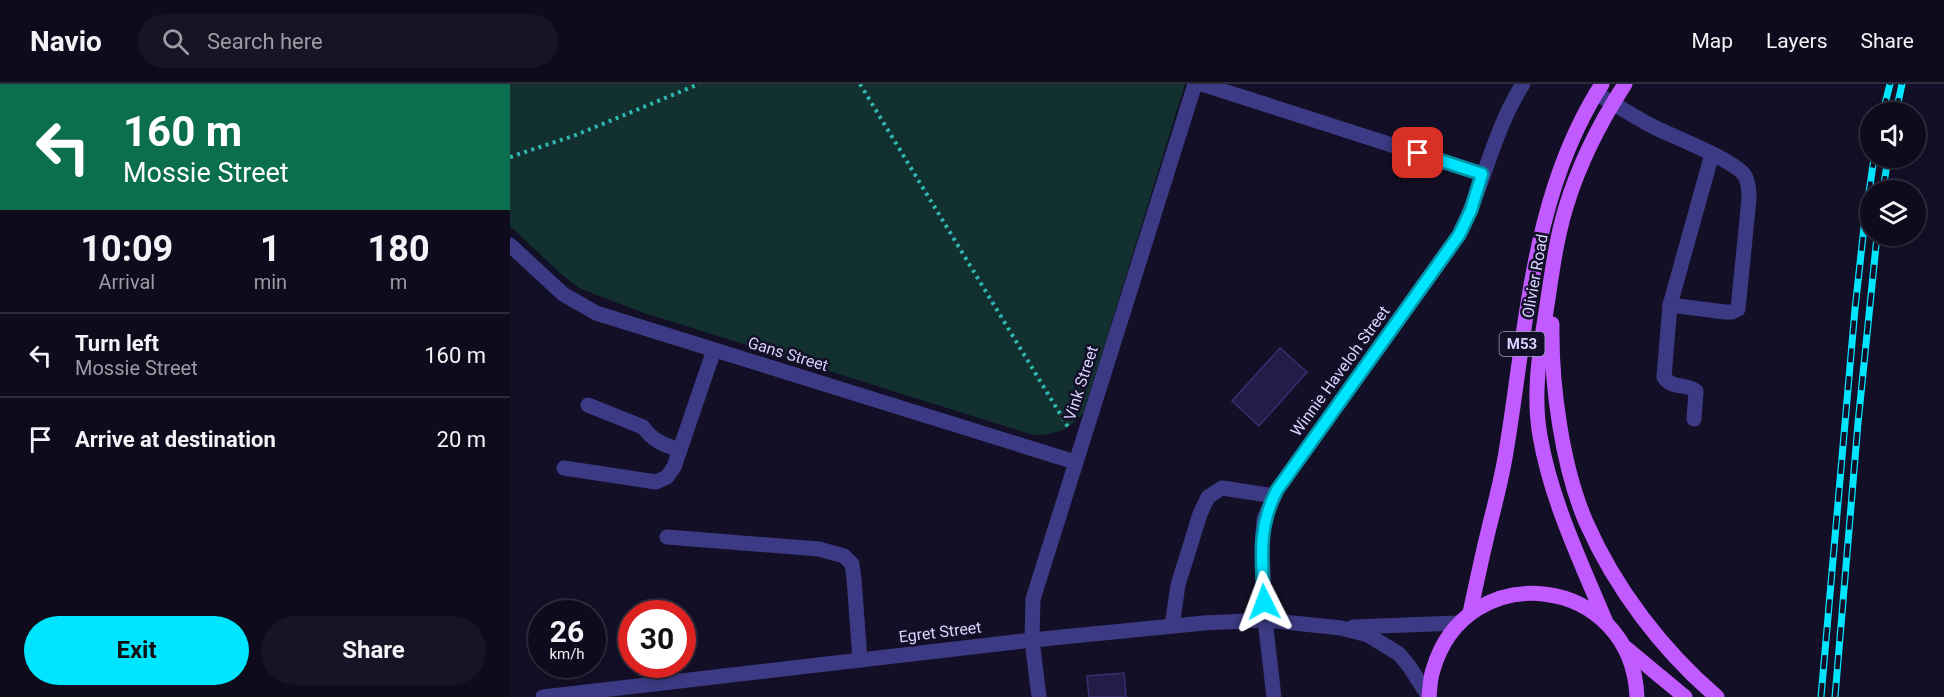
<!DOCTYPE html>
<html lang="en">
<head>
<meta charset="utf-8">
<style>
	body { margin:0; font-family:Roboto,sans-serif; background:#171425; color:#f1f3f6; height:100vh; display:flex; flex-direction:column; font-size:22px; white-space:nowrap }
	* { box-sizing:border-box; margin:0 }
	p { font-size:20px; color:#9b9ba3 }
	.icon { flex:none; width:33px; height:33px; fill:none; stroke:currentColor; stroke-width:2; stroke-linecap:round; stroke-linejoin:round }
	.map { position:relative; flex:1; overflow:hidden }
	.details { display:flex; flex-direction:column; background:#0e0b1c; width:510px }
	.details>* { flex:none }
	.guide { background:#0b6e4f; color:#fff; overflow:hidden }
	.buttons { position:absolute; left:1350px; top:18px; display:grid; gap:12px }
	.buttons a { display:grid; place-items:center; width:66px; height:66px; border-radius:50%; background:#0e0b1c; box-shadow:0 3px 9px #0003,0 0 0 2px #2e2b3b; font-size:30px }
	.speed { position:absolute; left:18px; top:516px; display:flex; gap:12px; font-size:30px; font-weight:700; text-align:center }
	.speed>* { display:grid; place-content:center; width:78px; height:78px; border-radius:50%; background:#0e0b1c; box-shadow:0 3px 9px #0003,0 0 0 2px #2e2b3b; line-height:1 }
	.speed small { font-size:15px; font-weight:400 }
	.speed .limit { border:9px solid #d22; background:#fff; color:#111 }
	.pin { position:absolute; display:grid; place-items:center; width:51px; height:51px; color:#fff; margin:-26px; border-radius:12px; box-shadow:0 3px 9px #0006 }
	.me { position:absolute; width:66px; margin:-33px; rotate:357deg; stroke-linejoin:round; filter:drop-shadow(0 0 4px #0008) }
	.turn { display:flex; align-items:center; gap:21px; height:126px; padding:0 24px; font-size:27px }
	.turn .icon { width:78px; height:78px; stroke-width:2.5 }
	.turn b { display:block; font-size:42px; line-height:51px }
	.eta { display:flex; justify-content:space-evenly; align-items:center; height:102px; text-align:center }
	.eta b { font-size:36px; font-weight:700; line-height:42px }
	.primary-button { display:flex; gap:12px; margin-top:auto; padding:12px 24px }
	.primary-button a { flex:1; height:69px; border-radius:36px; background:#00e5ff; color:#111; font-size:24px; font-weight:700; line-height:69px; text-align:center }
	.primary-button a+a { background:#171425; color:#f1f3f6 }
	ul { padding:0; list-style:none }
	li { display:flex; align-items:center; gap:18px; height:84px; padding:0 24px; border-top:2px solid #2e2b3b }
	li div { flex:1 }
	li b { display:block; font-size:22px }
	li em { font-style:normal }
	header { display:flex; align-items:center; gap:36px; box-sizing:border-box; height:84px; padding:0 30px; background:#0e0b1c; border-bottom:2px solid #2e2b3b }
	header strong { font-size:28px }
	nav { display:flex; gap:33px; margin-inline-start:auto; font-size:21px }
	.search { width:420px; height:54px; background:#171425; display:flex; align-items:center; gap:15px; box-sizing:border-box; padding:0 21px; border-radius:33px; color:#9b9ba3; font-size:22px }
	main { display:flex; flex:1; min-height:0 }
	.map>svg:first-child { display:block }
	.green { fill:#12302f }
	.building { fill:#241b47; stroke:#3b2d73; stroke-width:1.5 }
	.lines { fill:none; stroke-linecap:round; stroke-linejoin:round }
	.path { stroke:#2fb8b0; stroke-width:4; stroke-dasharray:3 4.5; stroke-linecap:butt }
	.minor { stroke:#3d3a85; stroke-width:15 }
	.major { stroke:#c25bff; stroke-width:15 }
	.rail-casing { stroke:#00e5ff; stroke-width:7 }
	.rail { stroke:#130f26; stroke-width:4.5; stroke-dasharray:14; stroke-linecap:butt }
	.route-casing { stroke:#0095a6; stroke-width:15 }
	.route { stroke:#00e5ff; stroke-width:10 }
	.labels { text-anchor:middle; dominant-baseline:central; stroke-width:5; stroke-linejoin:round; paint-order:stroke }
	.shield { fill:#130f26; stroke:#9e99be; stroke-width:1.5 }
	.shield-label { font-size:15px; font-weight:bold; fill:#d9d4ff }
	.street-label { font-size:16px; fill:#d9d4ff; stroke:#130f26 }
</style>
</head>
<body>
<header>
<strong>Navio</strong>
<div class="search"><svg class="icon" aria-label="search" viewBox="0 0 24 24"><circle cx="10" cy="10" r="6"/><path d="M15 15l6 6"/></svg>Search here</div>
<nav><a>Map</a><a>Layers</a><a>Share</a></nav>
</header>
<main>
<section class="details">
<div class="guide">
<div class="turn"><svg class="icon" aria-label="left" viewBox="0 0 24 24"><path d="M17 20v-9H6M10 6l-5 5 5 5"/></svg><div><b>160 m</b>Mossie Street</div></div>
</div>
<div class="eta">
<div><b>10:09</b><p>Arrival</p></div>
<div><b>1</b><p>min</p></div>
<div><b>180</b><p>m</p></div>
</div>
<ul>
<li><svg class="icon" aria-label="left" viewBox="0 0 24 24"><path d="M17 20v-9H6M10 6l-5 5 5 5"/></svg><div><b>Turn left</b><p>Mossie Street</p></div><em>160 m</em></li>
<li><svg class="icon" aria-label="arrive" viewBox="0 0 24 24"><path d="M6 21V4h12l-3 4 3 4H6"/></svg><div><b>Arrive at destination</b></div><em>20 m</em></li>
</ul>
<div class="primary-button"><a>Exit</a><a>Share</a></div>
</section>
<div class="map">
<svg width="1434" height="613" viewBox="0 0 1434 613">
	<rect width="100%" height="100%" fill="#130f26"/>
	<path class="green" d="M0,0h675l-101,328c-14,18 -29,23 -51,23l-392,-123 -62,-24 -18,-14 -51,-48z"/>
	<g class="building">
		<polygon points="770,264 797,288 749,342 722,317"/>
		<polygon points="614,589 616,613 579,613 577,592"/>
	</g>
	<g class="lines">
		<g class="path">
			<polyline points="350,0 558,343"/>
			<polyline points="0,73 66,51 189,0"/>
		</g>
		<g class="minor">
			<polyline points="692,0 972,90"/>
			<path d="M1086,9c18,11 37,23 56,33 19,10 84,34 93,50 4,7 4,16 4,23l-11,110 -6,3h-7l-55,-7 -6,72c7,12 22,6 32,14l-2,28"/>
			<polyline points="0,161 53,210 86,229 565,378"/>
			<polyline points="1160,221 1202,70"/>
			<path d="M78,321l55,22c10,14 21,18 37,23"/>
			<polyline points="54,384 146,398 157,393 164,383 204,266"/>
			<polyline points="157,453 309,465 334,472 342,480 344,495 350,576"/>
			<polyline points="662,542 668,501 690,430 698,413 712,404 764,412"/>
			<polyline points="843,543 949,539"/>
			<polyline points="33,613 522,556 694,539 755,536 831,544 858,551 889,570 899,582 919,613"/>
			<polyline points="529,613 522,556 523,515 685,0"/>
			<path d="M764,613l-9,-77 -3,-73 2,-28 13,-29 182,-255c25,-49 34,-104 64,-151"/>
		</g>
		<g class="major">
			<path d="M1042,240c-1,61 10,142 34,198 29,66 76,128 131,175"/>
			<path d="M960,529c6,-28 12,-57 19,-85 6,-25 13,-50 17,-76 21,-125 25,-258 96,-368"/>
			<path d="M1095,536c-25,-60 -54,-120 -65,-184 -7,-39 -1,-80 5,-118 6,-37 10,-75 21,-111 13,-43 35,-86 59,-123"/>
			<polyline points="1116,564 1175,613"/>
			<path d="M919,613c1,-9 1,-19 4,-27 33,-115 199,-96 204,27"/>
		</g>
		<g class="rail-casing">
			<g id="rail">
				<polyline points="1373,28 1380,0"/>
				<polyline points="1386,28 1392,0"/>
				<polyline points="1373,106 1378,74"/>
				<polyline points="1311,613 1345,225 1354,143 1364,74"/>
				<polyline points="1325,613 1348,339 1367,152"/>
			</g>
		</g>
		<use href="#rail" class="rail"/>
	</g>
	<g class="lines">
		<g class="route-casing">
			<path id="route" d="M754,518c-2,-42 -7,-74 13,-112l182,-255 12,-25 11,-36 -64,-21"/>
		</g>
		<use href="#route" class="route"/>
	</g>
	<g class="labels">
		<rect class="shield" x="989.5" y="248" width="45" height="24" rx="4.5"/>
		<g class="shield-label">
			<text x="1012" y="260">M53</text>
		</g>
		<g class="street-label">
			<text transform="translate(1025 192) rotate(-80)">Olivier Road</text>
			<text transform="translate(278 270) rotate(17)">Gans Street</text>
			<text transform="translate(830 287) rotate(-54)">Winnie Haveloh Street</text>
			<text transform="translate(571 299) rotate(-72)">Vink Street</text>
			<text transform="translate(430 548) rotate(-7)">Egret Street</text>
		</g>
	</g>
</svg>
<div class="buttons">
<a><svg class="icon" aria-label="sound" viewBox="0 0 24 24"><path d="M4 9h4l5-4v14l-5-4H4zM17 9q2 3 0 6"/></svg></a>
<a><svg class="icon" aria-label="layers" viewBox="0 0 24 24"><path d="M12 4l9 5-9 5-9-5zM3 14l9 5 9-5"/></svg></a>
</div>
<div class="speed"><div>26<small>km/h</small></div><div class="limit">30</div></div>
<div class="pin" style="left:908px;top:69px;background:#d93025"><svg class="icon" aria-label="arrive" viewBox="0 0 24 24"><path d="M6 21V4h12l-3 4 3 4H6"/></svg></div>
<svg class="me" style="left:754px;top:518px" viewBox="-20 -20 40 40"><path d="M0-17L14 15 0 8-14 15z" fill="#00e5ff" stroke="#fff" stroke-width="4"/></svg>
</div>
</main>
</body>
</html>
